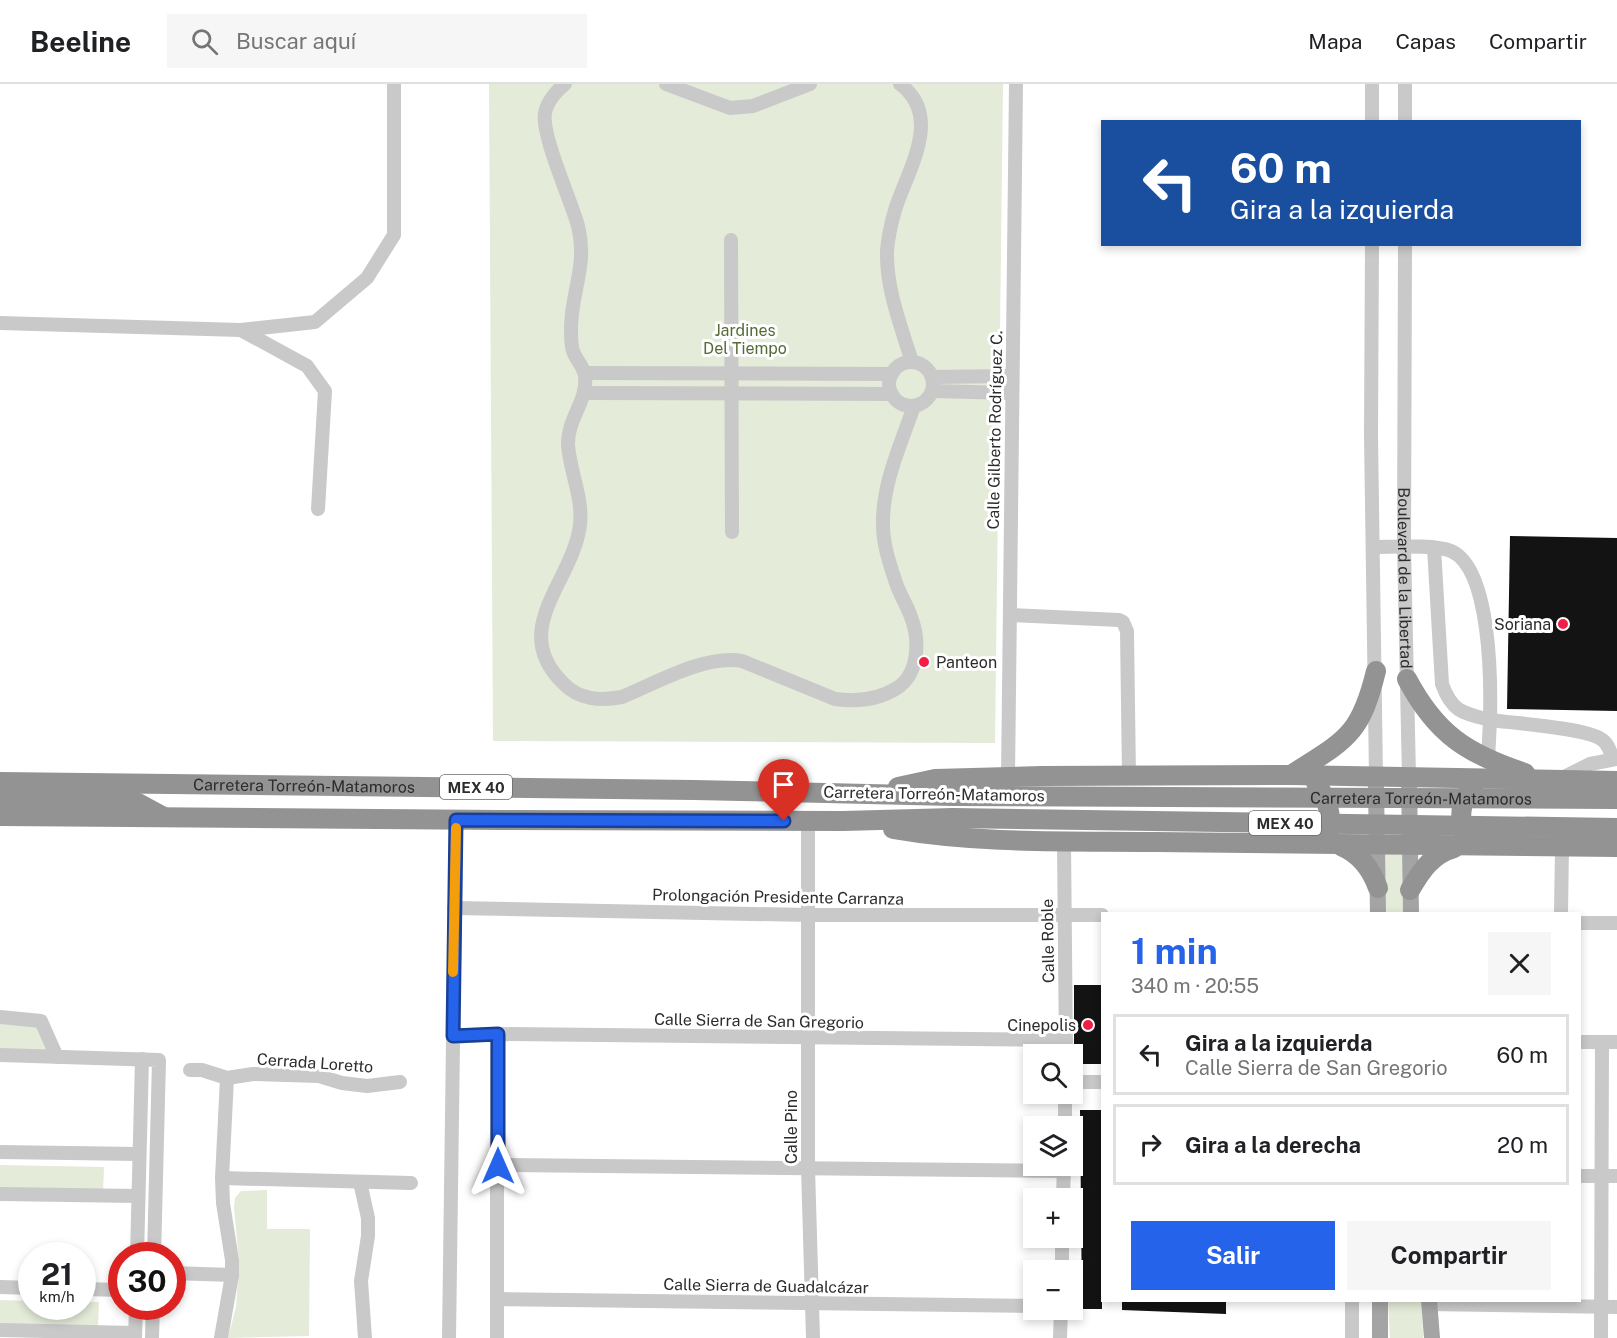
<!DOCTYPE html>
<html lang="es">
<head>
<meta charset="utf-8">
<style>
	body { margin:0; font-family:"Public Sans",sans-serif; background:#f6f6f6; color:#202124; height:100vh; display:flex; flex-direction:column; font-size:22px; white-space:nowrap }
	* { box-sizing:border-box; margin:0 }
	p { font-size:20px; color:#757577 }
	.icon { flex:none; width:33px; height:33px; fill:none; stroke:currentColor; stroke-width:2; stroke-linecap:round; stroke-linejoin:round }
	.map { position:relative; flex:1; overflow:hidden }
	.side { position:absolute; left:1101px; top:828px; width:480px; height:390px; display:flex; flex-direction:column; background:#fff; border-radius:0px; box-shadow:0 3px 9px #0003 }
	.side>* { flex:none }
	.top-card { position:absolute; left:1101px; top:36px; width:480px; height:126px; border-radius:0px; box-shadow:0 3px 9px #0003; background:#1a4fa0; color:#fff; overflow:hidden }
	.tools { position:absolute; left:1023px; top:960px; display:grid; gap:12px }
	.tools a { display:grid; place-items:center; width:60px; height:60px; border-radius:0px; background:#fff; box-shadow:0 3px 9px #0003; font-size:30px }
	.speed { position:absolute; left:18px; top:1158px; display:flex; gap:12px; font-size:30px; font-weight:700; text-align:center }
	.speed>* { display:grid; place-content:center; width:78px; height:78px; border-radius:50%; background:#fff; box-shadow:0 3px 9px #0003; line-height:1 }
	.speed small { font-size:15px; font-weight:400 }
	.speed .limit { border:9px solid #d22; background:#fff; color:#111 }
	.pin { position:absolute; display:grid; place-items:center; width:51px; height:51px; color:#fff; margin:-62px -26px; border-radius:50% 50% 50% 0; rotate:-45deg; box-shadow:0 0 6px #0007 }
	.pin .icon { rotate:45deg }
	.me { position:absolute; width:66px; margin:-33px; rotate:0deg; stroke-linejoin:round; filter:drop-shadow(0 0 4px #0008) }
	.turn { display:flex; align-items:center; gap:21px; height:126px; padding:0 30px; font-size:27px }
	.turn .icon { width:78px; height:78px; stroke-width:2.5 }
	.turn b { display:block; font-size:42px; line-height:51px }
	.round { display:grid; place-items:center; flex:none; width:63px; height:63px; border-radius:0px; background:#f6f6f6 }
	.head { display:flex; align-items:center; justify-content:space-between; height:102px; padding:0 30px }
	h1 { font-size:36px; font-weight:700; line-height:45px; color:#2563eb }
	.cta { display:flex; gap:12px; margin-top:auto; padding:12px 30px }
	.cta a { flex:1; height:69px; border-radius:0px; background:#2563eb; color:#fff; font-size:24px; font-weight:700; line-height:69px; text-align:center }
	.cta a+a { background:#f6f6f6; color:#202124 }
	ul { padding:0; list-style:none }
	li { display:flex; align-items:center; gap:18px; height:81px; margin:0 12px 9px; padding:0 18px; border:3px solid #e0e0e0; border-radius:0px }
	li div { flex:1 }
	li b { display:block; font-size:22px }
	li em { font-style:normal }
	header { display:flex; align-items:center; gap:36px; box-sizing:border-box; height:84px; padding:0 30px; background:#fff; border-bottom:2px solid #e0e0e0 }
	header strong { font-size:28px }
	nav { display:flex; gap:33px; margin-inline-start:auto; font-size:21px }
	.search { width:420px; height:54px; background:#f6f6f6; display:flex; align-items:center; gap:15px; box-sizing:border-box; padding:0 21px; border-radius:0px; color:#757577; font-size:22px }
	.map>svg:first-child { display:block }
	.green { fill:#e4ebd8 }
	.building { fill:#131313 }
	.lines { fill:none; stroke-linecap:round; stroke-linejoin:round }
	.minor { stroke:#c9c9c9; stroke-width:14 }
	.major { stroke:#a4a4a4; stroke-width:16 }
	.highway { stroke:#939393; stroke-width:20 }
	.highway-bridge { stroke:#939393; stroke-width:20 }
	.route-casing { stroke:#184099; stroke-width:15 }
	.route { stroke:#2563eb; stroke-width:10 }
	.slow { stroke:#f59e0b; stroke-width:10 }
	.poi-dot { fill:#f31e45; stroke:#fff; stroke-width:2 }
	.labels { text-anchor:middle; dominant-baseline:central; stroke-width:6; stroke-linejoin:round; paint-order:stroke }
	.shield { fill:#fff; stroke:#6b6b6b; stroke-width:1.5 }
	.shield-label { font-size:15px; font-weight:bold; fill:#2c2c2c }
	.park-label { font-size:16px; fill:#556b36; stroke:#fff }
	.street-label { font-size:16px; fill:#2c2c2c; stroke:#fff }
	.poi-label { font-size:16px; fill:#2c2c2c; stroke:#fff; text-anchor:end }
</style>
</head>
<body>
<header>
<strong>Beeline</strong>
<div class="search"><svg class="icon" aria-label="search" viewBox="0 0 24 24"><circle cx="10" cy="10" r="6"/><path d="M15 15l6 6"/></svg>Buscar aquí</div>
<nav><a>Mapa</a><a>Capas</a><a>Compartir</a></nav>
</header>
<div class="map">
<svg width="1617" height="1254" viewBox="0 0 1617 1254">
	<rect width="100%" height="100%" fill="#fff"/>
	<g class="green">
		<polygon points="489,0 1003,0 995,659 493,657"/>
		<polygon points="1403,765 1407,829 1383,830 1383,767"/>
		<polygon points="0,939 38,940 50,969 0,968"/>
		<polygon points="0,1081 104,1083 103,1108 0,1105"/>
		<polygon points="267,1106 267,1145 310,1145 309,1252 228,1254 236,1223 239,1178 234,1123 235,1114 241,1107"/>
		<polygon points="0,1216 31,1217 32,1222 82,1222 83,1218 99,1218 98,1243 0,1241"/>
		<polygon points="1388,1217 1422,1217 1423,1254 1390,1254"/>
	</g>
	<g class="building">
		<polygon points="1510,452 1617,454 1617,627 1507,625"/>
		<rect x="1074" y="901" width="28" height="79"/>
		<polygon points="1080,1026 1102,1026 1102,1225 1082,1225"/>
		<polygon points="1122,1216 1226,1216 1226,1230 1122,1226"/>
	</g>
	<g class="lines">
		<g class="minor">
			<path d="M565,0c-9,7 -18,18 -20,29 -4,22 26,87 33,113 10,40 -7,65 -7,103 0,7 0,16 2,22 3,9 11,16 12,25 3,25 -18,43 -17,69 2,27 15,52 12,80 -7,57 -72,104 -17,158 16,17 37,18 59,14 34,-14 84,-43 120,-36l93,38c22,3 43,1 62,-11 22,-14 23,-48 14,-71 -4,-12 -11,-22 -15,-34 -6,-18 -13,-38 -13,-58 -1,-41 18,-81 31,-119"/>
			<polyline points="666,0 730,24 753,22 810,0"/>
			<path d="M900,0c44,33 7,87 -5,126 -4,14 -7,27 -8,41 -1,38 14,75 25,111"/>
			<polyline points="1372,38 1372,0"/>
			<polyline points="1405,38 1405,0"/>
			<polyline points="731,156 732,448"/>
			<polyline points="1372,160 1371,352 1376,693"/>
			<path id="s1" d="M1405,160l-1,303 5,230"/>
			<polyline points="0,239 241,246 315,238 367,194 394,151 394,0"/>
			<polyline points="241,246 307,282 325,307 318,425"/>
			<circle cx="911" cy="300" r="22"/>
			<polyline points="585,289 892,290"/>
			<polyline points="932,293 1012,292"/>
			<polyline points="932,307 1012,309"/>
			<polyline points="585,309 892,310"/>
			<path d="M1373,463c20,0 61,-3 78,4 40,17 40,131 39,169 23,3 95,8 111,19 7,4 9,12 12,20"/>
			<path d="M1434,464l8,136c10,28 21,29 48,36l-2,41"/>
			<polyline points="1010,531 1119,536 1123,538 1127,547 1129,693"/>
			<polyline points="1008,693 1016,0"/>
			<polyline points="1560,695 1590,680 1617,675"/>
			<polyline points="808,737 808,1084 813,1254"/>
			<polyline points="1064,757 1066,970"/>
			<polyline points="454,824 808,831 1102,831"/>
			<polyline points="1561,830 1562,763"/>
			<polyline points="1580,839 1617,839"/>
			<polyline points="0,933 41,937 57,973"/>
			<polyline points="453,953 497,950 1066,956"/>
			<polyline points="1580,958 1617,958"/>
			<polyline points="0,971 159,976 154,1172"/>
			<polyline points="190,986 202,986 227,994 253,990 319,992 342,999 367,1002 400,998"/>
			<polyline points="1072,998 1102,998"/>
			<polyline points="1065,1042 1065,1010"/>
			<polyline points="0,1068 138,1070"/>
			<polyline points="498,1081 1064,1087"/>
			<polyline points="1580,1092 1617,1092"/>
			<polyline points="222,1094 411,1099"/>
			<polyline points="360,1098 368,1134 368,1152 361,1197 365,1254"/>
			<polyline points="0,1110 138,1112"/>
			<polyline points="1063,1114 1064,1082"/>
			<polyline points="137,1172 142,975"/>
			<polyline points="1062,1186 1062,1154"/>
			<polyline points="172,1189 232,1191"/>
			<polyline points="0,1203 32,1204"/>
			<polyline points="82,1205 122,1206"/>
			<polyline points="497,1215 1034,1222"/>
			<polyline points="1352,1216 1352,1254"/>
			<polyline points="1429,1220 1617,1223"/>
			<polyline points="0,1246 135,1249"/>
			<polyline points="135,1254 136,1222"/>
			<polyline points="152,1254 153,1222"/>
			<polyline points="221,1254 232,1191 232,1176 223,1119 222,1094 227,994"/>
			<polyline points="449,1254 456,736"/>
			<polyline points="497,1254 497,950"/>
			<polyline points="1060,1254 1061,1226"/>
			<polyline points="1601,1254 1602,958"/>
		</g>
		<g class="major">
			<polyline points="1409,693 1411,830"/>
			<polyline points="1376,703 1378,830"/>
			<polyline points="1380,1216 1380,1254"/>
			<polyline points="1429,1216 1432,1254"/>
		</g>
		<g class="highway">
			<path d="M1407,595c29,55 60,75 118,94"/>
			<path d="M1291,691c54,-35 69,-38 85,-104"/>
			<path id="s2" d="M0,698l694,8 259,6"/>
			<path d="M1316,699c12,17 18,37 11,57"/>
			<polyline points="898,703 935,695 1042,692 1291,691 1617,697"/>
			<polyline points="0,714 106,715 138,719 162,732"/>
			<polyline points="0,732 500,736 843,737 953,734"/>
			<path d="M893,745c86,15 175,12 262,13 154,3 308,4 462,5"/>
			<path d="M1467,756c-10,-18 -7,-41 7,-56"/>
			<path d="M1341,762c19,8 30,22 37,42"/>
			<path d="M1410,806c11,-19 22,-36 44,-42"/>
		</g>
		<g class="highway-bridge">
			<path id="s3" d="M953,712l664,3"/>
			<polyline points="953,734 1617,744"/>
		</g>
	</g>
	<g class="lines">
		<g class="route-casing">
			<polyline id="route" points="498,1082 498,950 453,952 456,736 784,737"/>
		</g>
		<use href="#route" class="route"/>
		<polyline class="slow" points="453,888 456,744"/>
	</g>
	<g class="poi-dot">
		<circle cx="1563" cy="540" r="6"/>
		<circle cx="924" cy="578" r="6"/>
		<circle cx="1088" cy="941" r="6"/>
	</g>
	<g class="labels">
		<g class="shield">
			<rect x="440" y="691" width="72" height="24" rx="4.5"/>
			<rect x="1249" y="727" width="72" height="24" rx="4.5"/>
		</g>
		<g class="shield-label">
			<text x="476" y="703">MEX 40</text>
			<text x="1285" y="739">MEX 40</text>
		</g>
		<g class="park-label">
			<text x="745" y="246">Jardines<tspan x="745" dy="18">Del Tiempo</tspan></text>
		</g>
		<g class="street-label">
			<text transform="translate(995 346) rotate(-89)">Calle Gilberto Rodríguez C.</text>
			<text stroke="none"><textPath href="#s1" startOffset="334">Boulevard de la Libertad</textPath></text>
			<text stroke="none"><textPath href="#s2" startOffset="304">Carretera Torreón-Matamoros</textPath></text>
			<text transform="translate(934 710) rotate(1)">Carretera Torreón-Matamoros</text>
			<text stroke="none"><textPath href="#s3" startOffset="468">Carretera Torreón-Matamoros</textPath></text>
			<text transform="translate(778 813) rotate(1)">Prolongación Presidente Carranza</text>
			<text transform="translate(1048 857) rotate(-91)">Calle Roble</text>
			<text transform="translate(759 937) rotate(1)">Calle Sierra de San Gregorio</text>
			<text transform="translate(315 979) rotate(4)">Cerrada Loretto</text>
			<text transform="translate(791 1043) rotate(-90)">Calle Pino</text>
			<text transform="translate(766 1202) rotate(1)">Calle Sierra de Guadalcázar</text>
		</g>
		<g class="poi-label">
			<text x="1551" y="540">Soriana</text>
			<text x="936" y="578" text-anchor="start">Panteon</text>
			<text x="1076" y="941">Cinepolis</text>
		</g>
	</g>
</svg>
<div class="tools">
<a><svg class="icon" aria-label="search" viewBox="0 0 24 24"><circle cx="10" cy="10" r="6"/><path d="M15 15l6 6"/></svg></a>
<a><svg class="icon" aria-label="layers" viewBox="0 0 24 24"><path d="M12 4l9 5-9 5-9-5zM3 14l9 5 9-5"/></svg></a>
<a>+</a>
<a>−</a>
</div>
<div class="speed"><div>21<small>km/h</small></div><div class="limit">30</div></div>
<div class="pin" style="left:784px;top:737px;background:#d93025"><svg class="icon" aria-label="arrive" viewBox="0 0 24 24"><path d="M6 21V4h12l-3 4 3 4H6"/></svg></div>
<svg class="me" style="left:498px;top:1082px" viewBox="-20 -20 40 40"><path d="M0-17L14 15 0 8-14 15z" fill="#2563eb" stroke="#fff" stroke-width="4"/></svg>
<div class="top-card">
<div class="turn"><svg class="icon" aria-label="left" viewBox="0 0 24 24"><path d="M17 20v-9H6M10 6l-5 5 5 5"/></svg><div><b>60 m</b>Gira a la izquierda</div></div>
</div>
<section class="side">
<div class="head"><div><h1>1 min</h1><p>340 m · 20:55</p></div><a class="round"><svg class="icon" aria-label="close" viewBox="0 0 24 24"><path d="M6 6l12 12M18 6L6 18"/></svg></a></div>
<ul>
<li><svg class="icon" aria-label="left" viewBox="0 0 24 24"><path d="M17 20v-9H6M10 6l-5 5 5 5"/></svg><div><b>Gira a la izquierda</b><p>Calle Sierra de San Gregorio</p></div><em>60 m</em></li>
<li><svg class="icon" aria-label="right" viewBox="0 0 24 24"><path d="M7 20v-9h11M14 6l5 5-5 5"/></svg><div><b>Gira a la derecha</b></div><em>20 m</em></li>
</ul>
<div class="cta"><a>Salir</a><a>Compartir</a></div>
</section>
</div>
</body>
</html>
